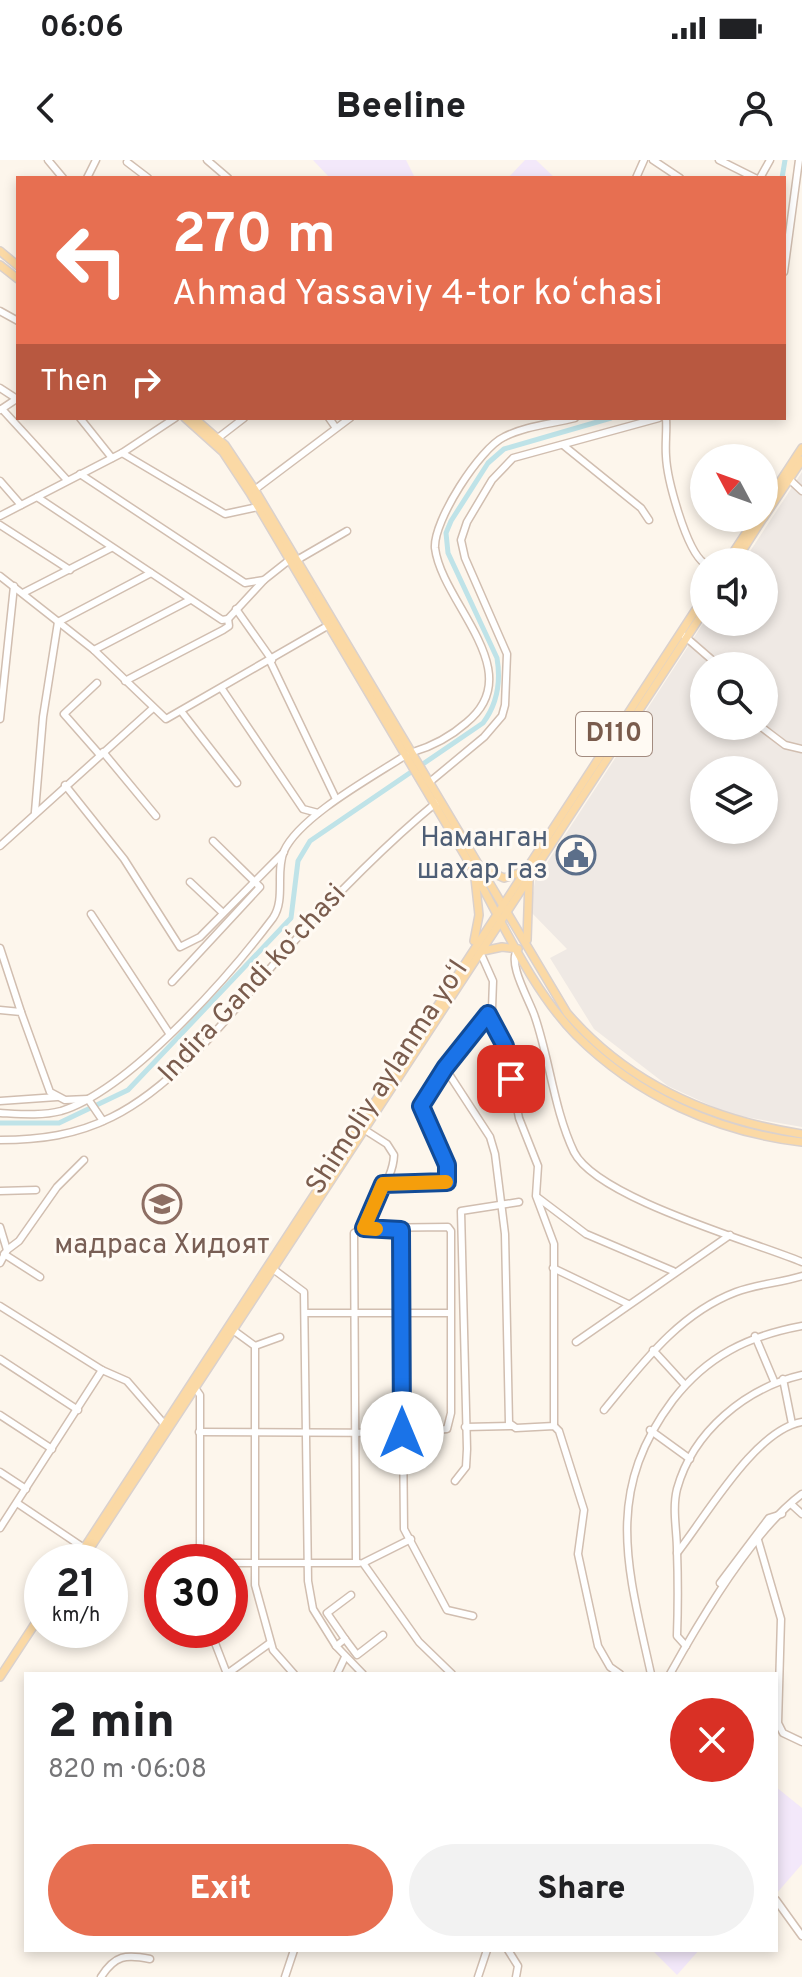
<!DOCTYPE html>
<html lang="en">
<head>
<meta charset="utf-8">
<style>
	body { margin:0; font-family:Overpass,sans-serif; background:#f2f2f2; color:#202124; height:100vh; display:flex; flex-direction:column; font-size:30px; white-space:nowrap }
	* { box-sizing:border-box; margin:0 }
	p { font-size:26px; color:#757577 }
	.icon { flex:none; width:44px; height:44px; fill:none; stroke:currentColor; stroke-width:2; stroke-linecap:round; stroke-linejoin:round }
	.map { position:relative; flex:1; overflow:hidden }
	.side { position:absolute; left:24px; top:1512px; width:754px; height:280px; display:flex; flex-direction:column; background:#fff; border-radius:0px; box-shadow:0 4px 12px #0003 }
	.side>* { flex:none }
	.hud { position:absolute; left:16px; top:16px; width:770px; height:244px; border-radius:0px; box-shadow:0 4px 12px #0003; background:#e76f51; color:#fff; overflow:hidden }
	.needle { width:52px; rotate:311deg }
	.buttons { position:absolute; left:690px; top:284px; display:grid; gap:16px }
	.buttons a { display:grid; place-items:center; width:88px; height:88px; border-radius:50%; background:#fff; box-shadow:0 4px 12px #0003; font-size:40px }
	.speed { position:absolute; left:24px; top:1384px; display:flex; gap:16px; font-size:40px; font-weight:700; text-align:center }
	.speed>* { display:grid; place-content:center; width:104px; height:104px; border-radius:50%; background:#fff; box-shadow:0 4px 12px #0003; line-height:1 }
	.speed small { font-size:20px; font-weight:400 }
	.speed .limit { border:12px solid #d22; background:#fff; color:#111 }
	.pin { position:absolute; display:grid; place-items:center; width:68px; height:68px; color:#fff; margin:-34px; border-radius:16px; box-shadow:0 4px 12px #0006 }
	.me { position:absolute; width:88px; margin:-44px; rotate:0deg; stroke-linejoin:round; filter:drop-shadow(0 0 6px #0008) }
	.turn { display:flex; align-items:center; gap:28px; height:168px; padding:0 24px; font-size:36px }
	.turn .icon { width:104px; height:104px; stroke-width:2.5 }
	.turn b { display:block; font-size:56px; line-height:68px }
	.then { display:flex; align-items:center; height:76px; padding:0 24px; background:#0003; gap:16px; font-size:30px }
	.round { display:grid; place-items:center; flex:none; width:84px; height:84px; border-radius:42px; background:#f2f2f2 }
	.headline { display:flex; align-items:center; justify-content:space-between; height:136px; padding:0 24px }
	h1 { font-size:48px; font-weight:800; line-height:60px }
	.cta { display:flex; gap:16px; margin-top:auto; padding:16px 24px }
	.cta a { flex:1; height:92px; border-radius:48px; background:#e76f51; color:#fff; font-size:32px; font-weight:800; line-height:92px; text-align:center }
	.cta a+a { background:#f2f2f2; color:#202124 }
	.status { display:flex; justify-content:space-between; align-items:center; height:56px; padding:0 40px; background:#fff; direction:ltr }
	.status svg { height:22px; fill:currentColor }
	header { display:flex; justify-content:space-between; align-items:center; height:104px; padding:0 24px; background:#fff; font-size:36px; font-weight:800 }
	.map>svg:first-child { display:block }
	.industrial { fill:#efe9e4; fill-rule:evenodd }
	.education { fill:#f3e8fa }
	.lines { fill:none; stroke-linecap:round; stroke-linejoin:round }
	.canal { stroke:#bfe3e8; stroke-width:5 }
	.minor-casing { stroke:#d1beb0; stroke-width:9 }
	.major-casing { stroke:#dad1cd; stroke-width:10 }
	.minor { stroke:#fff; stroke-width:6 }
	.major { stroke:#fbd9a5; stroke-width:7 }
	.route-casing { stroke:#114b97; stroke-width:20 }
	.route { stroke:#1a73e8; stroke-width:14 }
	.slow { stroke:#f59e0b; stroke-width:14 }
	.labels { text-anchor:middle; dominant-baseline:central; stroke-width:6; stroke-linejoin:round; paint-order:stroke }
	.shield { fill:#fffaf3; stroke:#a28b7f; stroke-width:2 }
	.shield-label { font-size:26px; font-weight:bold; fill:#7a5c4d }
	.service-label { font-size:28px; fill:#4e5e75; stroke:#fffaf3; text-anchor:end }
	.street-label { font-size:28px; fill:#7a5c4d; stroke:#fffaf3 }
	.education-label { font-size:28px; fill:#785e54; stroke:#fffaf3 }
</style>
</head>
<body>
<div class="status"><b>06:06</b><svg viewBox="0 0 49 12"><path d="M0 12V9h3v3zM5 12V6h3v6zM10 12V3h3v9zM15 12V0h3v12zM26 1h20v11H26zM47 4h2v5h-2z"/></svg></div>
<header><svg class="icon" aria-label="back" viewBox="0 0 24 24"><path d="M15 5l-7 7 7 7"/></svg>Beeline<svg class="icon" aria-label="person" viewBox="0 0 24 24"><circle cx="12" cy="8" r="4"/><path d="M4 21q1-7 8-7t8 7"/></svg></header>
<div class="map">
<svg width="802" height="1817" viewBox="0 0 802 1817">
	<rect width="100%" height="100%" fill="#fdf6ec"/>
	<path class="industrial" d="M802,312v655l-73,-13 -61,-28 -74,-57 -44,-71 17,-9 -37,-38 5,-30 169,-259h60v-60h-21zM704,506h60v60h-60zM704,610h60v60h-60z"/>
	<g class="education">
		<polygon points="313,0 406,0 415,18 330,18"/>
		<polygon points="525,0 536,0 555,18 508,18"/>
		<polygon points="776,1627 802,1648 802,1704 776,1734"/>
		<polygon points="652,1790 699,1790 677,1815"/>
	</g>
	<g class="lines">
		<g class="canal">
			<polyline points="782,18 785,0"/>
			<path d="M0,963h59l69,-33 163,-172 7,-57 12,-20 173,-118c15,-20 18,-41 14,-65l-49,-105 -2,-20 5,-12 37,-58 16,-14 107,-31"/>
		</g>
		<g class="minor-casing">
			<g id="minor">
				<polyline points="48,0 63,18"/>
				<polyline points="207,0 228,18"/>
				<polyline points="653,0 680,18"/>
				<polyline points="719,0 755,18"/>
				<polyline points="127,2 148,18"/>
				<polyline points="87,18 96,0"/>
				<polyline points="636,18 644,0"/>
				<polyline points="760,18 770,0"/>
				<polyline points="784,112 799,0"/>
				<polyline points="0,151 18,161"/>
				<polyline points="0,228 17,239"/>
				<polyline points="2,249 67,320"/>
				<polyline points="0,250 18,238"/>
				<polyline points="80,258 112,298"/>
				<polyline points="329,258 336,268"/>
				<path d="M666,258c1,13 -1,25 0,38 1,23 20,94 38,107"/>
				<polyline points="218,278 244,258"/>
				<polyline points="563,285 641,348 649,360"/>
				<polyline points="122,293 225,354 258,347"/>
				<polyline points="80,314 245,423 264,420 288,401"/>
				<polyline points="789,319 802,331"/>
				<polyline points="0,321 21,345"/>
				<polyline points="253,331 350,258"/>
				<polyline points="37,337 222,460 228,459 264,420"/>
				<polyline points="0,356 122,293 175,258"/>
				<polyline points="0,365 70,410"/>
				<polyline points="297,400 347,371"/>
				<polyline points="0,416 94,490 166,559 329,465"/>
				<polyline points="23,433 111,388"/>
				<polyline points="236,449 272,500"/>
				<polyline points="681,473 719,506"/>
				<polyline points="94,490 190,440"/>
				<polyline points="270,501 336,639"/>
				<polyline points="125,521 223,470 229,466 228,459"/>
				<polyline points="97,523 64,554 100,595"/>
				<polyline points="222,529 303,649 318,653"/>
				<polyline points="181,551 237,623"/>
				<polyline points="0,559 14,426"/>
				<polyline points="760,566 785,585 802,589"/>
				<polyline points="103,592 156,656"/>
				<path d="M413,592c20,-6 37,-15 53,-29 64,-51 -24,-119 -31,-175 -2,-27 45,-100 69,-111 21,-11 48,-13 71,-19"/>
				<polyline points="431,621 484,577 502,556 505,545 507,494 465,398 461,380 467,362 492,320 513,298 659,258"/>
				<polyline points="65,625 124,699 180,787 200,777 284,692"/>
				<polyline points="35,652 43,557 58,462 151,413"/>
				<polyline points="0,686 152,549"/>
				<polyline points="190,722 223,753"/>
				<polyline points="91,754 169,873"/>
				<polyline points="0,788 21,852"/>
				<path d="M518,789c-12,13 12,52 17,68 15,44 19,93 39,135 23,46 177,89 228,110"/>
				<polyline points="172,822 260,727 213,681"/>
				<polyline points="0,850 21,852 50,932 65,940 88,939 103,961"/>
				<polyline points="488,854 505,886 519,958 538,1006 536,1036 554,1084 554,1266"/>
				<polyline points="445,908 490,977 495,994 505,1074 509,1263 516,1268 554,1266 559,1271 584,1350 578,1394 598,1486 610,1507 620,1514"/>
				<polyline points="0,941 57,937"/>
				<path d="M0,953c20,1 42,3 61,-2 69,-21 169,-136 212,-193 13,-19 2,-46 11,-67 16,-35 90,-75 122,-96"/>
				<path d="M0,980c40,0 76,-5 112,-23 65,-32 121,-106 168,-160 49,-55 100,-108 157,-155"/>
				<polyline points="388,1022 447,1022 447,1005 421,946 445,908 492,849 493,821 481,794"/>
				<polyline points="0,1031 36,1030"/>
				<polyline points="537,1037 586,1074 673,1111"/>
				<polyline points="0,1067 7,1090 0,1103"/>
				<polyline points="401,1070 404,1369 447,1450 473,1456"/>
				<polyline points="7,1090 19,1081 57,1027 84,1000"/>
				<polyline points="4,1094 40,1117"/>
				<polyline points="553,1108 628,1144"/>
				<polyline points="273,1109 304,1132 308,1421 313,1449 336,1486 363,1514"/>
				<polyline points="0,1146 102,1210 127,1221 165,1265"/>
				<polyline points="305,1153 450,1153"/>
				<polyline points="233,1170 255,1186 255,1425 273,1490 294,1514"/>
				<polyline points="755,1176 774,1221"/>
				<polyline points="576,1182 730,1075"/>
				<polyline points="255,1186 280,1177"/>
				<polyline points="653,1190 685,1225"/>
				<polyline points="0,1199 78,1250"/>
				<polyline points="783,1219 792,1264"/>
				<polyline points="193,1225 200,1235 200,1402"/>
				<path d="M604,1250c38,-46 74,-96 132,-118 21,-8 44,-9 66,-16"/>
				<polyline points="0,1255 52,1289"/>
				<polyline points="465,1267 512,1266"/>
				<polyline points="650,1270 690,1299"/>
				<path d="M199,1272l203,1 45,-4 4,-16v-182l-3,-4 -84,1c7,-27 29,-46 30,-73l-7,-11 -22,-14"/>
				<polyline points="0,1312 26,1329"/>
				<polyline points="455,1321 466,1307 467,1289 461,1051 519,1042"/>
				<polyline points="17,1343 84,1388"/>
				<polyline points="791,1344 802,1354"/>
				<polyline points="0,1368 102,1210"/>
				<polyline points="411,1379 363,1403 419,1482 452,1514"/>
				<polyline points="758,1380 781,1459 778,1563 783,1573 802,1582"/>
				<path d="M677,1393c30,-38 78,-123 125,-131"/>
				<polyline points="356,1402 354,1073 364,1068"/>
				<polyline points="230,1403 359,1403"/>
				<polyline points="720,1423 769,1358 782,1354"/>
				<polyline points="210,1470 227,1514 270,1483"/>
				<polyline points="345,1479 357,1495 383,1475"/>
				<polyline points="336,1486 345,1479 327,1453 351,1435"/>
				<path d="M686,1486l-9,-10c1,-28 1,-57 0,-86 0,-19 -5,-41 0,-61 16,-58 69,-101 125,-114"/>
				<polyline points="337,1514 345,1497"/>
				<path d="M651,1514c-23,-105 -48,-181 22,-274 34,-44 75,-64 129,-74"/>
				<path d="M670,1514c30,-54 83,-144 132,-180"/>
				<polyline points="776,1740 802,1776"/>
				<polyline points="508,1790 518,1806 516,1817"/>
				<path d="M101,1817c14,-22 25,-23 49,-18"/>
				<polyline points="285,1817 294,1790"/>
				<polyline points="478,1817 487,1790"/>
			</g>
		</g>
		<g class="major-casing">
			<g id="major">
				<polyline points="0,91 18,106"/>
				<polyline points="0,105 18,119"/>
				<path d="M185,258l38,34 27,41c71,121 143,241 214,361 34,58 65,133 112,181 61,61 141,97 226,107"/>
				<path d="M194,258l31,27 30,45 312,523c61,71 144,107 235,121"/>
				<polyline points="764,346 802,288"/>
				<polyline points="764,357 802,300"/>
				<polyline points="727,402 756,358"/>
				<polyline points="735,402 763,358"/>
				<polyline points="482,708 504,718 522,712"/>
				<polyline points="527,780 529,720"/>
				<polyline points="474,781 479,755 475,718"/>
				<polyline points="483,791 502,787 518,789"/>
				<polyline points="75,1402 704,437"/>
				<polyline points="81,1402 704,451"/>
				<polyline points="0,1517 42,1453"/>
			</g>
		</g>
		<use href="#minor" class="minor"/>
		<use href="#major" class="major"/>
	</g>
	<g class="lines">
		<g class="route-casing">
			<polyline id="route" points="402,1273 401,1070 364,1068 383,1024 447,1022 447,1005 421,946 445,908 488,854 505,886 511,919"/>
		</g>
		<use href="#route" class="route"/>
		<polyline class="slow" points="376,1069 364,1068 383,1024 446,1022"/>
	</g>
	<defs>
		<g id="civic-ring" transform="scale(2)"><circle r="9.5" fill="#fffaf3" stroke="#5c6f8a" stroke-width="1.5"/><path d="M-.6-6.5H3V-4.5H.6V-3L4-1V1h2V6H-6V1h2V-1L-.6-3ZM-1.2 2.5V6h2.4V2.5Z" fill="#5c6f8a"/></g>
		<g id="university-ring" transform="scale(2)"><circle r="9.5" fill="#fffaf3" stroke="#8d6e63" stroke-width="1.5"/><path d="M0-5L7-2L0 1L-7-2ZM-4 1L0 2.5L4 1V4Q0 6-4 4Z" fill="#8d6e63"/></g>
	</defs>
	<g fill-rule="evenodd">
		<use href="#civic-ring" x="576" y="695"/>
		<use href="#university-ring" x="162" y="1044"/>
	</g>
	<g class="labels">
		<rect class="shield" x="576" y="552" width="76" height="44" rx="6"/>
		<g class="shield-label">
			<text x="614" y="574">D110</text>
		</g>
		<g class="service-label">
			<text x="548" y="679">Наманган<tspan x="548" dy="32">шахар газ</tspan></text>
		</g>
		<g class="street-label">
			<text transform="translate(253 824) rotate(-47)">Indira Gandi koʻchasi</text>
			<text transform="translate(388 918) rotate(-57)">Shimoliy aylanma yoʻl</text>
		</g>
		<g class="education-label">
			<text x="162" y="1086">мадраса Хидоят</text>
		</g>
	</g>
</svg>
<div class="buttons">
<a><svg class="needle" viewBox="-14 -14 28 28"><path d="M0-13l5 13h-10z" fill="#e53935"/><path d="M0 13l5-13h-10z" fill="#757577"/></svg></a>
<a><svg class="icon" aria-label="sound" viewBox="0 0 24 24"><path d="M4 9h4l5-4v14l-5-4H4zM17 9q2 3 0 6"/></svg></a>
<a><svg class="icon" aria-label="search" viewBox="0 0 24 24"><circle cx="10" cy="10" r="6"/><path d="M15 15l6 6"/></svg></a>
<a><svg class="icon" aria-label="layers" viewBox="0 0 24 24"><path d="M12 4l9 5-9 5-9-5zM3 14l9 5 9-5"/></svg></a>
</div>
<div class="speed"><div>21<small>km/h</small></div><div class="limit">30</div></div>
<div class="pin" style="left:511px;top:919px;background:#d93025"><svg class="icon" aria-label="arrive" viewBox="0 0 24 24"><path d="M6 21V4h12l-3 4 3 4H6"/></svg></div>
<svg class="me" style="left:402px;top:1273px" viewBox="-20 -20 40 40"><circle r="19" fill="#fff"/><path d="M0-13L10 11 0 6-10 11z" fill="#1a73e8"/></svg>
<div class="hud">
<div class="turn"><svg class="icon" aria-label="left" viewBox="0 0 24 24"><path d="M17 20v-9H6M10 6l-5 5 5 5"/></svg><div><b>270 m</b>Ahmad Yassaviy 4-tor koʻchasi</div></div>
<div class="then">Then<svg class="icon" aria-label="right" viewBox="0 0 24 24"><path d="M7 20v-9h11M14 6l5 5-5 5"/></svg></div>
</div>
<section class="side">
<div class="headline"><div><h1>2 min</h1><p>820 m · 06:08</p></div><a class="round" style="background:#d93025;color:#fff"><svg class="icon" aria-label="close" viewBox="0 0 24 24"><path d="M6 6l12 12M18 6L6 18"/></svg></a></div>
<div class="cta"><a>Exit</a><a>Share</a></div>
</section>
</div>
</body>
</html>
